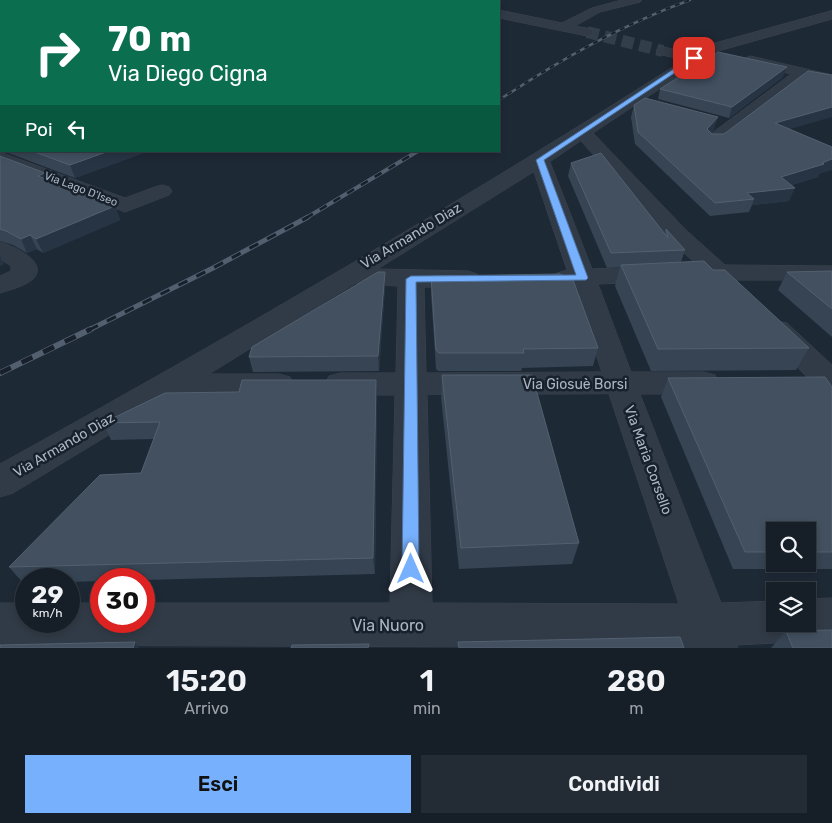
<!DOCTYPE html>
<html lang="it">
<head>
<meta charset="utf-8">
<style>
	body { margin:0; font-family:Rubik,sans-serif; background:#232c34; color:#f1f3f6; height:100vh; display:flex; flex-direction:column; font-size:19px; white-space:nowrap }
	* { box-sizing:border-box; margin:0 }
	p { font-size:16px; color:#9ea2a8 }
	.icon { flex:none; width:28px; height:28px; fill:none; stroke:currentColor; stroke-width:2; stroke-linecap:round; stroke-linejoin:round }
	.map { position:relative; height:648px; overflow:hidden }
	.panel { display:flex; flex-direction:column; background:#161f28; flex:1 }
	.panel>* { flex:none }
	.banner { position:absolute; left:0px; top:0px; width:500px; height:152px; box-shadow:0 2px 8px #0003,0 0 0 1px #353d45; background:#0b6e4f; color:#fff; overflow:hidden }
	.controls { position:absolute; left:766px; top:522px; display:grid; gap:10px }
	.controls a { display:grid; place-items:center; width:50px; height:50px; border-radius:0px; background:#161f28; box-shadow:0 2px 8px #0003,0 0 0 1px #353d45; font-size:25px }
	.speed { position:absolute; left:15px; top:568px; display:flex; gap:10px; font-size:25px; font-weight:700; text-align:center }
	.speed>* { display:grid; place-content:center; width:65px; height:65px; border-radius:50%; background:#161f28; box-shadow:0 2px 8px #0003,0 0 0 1px #353d45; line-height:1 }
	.speed small { font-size:12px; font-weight:400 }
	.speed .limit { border:8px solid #d22; background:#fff; color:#111 }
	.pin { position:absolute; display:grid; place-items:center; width:42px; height:42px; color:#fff; margin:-21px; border-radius:10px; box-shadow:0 2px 8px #0006 }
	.me { position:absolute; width:55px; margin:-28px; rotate:0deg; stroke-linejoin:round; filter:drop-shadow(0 0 4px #0008) }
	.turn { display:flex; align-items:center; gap:18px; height:105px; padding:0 25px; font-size:22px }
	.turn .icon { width:65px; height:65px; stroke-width:2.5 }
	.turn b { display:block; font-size:35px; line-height:42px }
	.then { display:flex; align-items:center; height:48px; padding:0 25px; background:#0003; gap:10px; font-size:19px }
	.eta { display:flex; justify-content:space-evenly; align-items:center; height:85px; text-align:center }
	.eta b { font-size:30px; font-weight:600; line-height:35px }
	.primary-button { display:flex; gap:10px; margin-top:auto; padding:10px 25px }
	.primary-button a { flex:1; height:58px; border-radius:0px; background:#77b1fd; color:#111; font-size:20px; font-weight:600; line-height:58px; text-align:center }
	.primary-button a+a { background:#232c34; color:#f1f3f6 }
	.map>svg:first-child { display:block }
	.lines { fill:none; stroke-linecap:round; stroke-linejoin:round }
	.street-tunnel { stroke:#333e4b; stroke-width:12; stroke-dasharray:12 6; stroke-linecap:butt }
	.street-casing { stroke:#3b4450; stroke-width:1 }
	.street { fill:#313b47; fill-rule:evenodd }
	.rail-far3-casing { stroke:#535f6f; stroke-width:2.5 }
	.rail-far2-casing { stroke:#535f6f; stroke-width:4 }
	.rail-far1-casing { stroke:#535f6f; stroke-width:5 }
	.rail-casing { stroke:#535f6f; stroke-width:6 }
	.rail-far3 { stroke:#17202b; stroke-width:2; stroke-dasharray:5; stroke-linecap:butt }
	.rail-far2 { stroke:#17202b; stroke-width:2.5; stroke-dasharray:8; stroke-linecap:butt }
	.rail-far1 { stroke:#17202b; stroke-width:3; stroke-dasharray:10; stroke-linecap:butt }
	.rail { stroke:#17202b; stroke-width:4.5; stroke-dasharray:12; stroke-linecap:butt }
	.wall { fill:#364453; fill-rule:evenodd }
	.shaded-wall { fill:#273443 }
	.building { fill:#425060; stroke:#53606f }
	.route { fill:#77b1fd; stroke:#4d73a4 }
	.labels { text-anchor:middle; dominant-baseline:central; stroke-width:5; stroke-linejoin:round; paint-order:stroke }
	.far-street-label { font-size:11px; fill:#abb6c4; stroke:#17202b }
	.street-label { font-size:14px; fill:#abb6c4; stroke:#17202b }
	.near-street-label { font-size:16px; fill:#abb6c4; stroke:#17202b }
</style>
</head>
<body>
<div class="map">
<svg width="832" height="648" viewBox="0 0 832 648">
	<rect width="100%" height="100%" fill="#1e2936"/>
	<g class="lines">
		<polyline class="street-tunnel" points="587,32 663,51"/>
		<g class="street-casing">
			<g id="street">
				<polygon points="428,0 445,0 446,1 429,1"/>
				<polygon points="622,0 642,0 640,2 600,12 575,26 592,29 593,32 592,35 587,36 499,18 499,10 562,23 592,8"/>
				<path d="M832,11v8l-117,33 -122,81 93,97 39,35 107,1v14h-96l-2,3 -9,3 -13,-6 -114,4 33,88h73l11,3 4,8 -4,8 -11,3h-64l81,209 54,-2v23h33v-25l24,-1v42l-24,1 -16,-9 -2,5 -15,6 -38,2 1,3 -738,-3v-42h26v18h43v-18h32v18h43v-18h246l5,-208h-55l-11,-3 -4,-8 4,-8 11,-3h56l2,-87 -42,-3 -147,91h70l11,3 4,8 -4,8 -11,3h-106l-160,97 -13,4v-33c232,-128 461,-262 684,-404l-26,-6 -2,-3 2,-3 5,-1 31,6 11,-7zM581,141l89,99 27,25 -105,4 -42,-107zM534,172l33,98 -10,3 -4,5 4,5 15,2 30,87 -176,1 -2,-86h44l9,-3 4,-5 -4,-5 -9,-3 -90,-2zM609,394l70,210 -247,-1 -5,-208z"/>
				<polygon points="750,56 832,75 832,85 805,78 720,144 708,144 705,140 708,136 791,74 745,63 743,60"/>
				<polygon points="0,152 125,198 155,187 162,185 169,187 172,191 169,195 125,212 0,165"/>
				<path d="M0,242c12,3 50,20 33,37 -8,7 -23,11 -33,14v-17l11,-5v-5l-11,-7z"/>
				<polygon points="777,321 787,323 832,365 832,394 821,391 767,337 763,330 767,323"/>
			</g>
		</g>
		<use href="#street" class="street"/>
		<g class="rail-far3-casing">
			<path id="rail-far3" d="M499,100c61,-40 122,-75 191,-100"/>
		</g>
		<g class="rail-far2-casing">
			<polyline id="rail-far2" points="306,218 418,151"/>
		</g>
		<g class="rail-far1-casing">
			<polyline id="rail-far1" points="89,330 213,268 308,217"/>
		</g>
		<g class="rail-casing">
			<polyline id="rail" points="0,373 91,329"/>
		</g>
		<use href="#rail-far3" class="rail-far3"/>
		<use href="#rail-far2" class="rail-far2"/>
		<use href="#rail-far1" class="rail-far1"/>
		<use href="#rail" class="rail"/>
	</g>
	<g class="wall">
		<polygon points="0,0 1,1 1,150 0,151"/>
		<polygon points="783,77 729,118 658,99 660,89"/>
		<polygon points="634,105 714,129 711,133 712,134 724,134 790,129 819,174 818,177 792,185 789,201 752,205 749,212 710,216 635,144 631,117"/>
		<polygon points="3,151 149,151 75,178"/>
		<polygon points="0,156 48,180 115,206 120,220 43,253 37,249 27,253 13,245 0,241"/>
		<polygon points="571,163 664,233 666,229 685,250 681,262 713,270 809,348 796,370 651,371 615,286 620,267 607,268 568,176"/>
		<polygon points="832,271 832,337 778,290 787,272"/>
		<polygon points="385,272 385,287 379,371 253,372 249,357"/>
		<polygon points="431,276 598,348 593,366 522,368 521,371 438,371 436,369 431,294"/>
		<polygon points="442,375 579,543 572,564 459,569 441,397"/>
		<path d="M668,378l164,9v182h-99l-72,-172zM775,531h33v33h-33z"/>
		<polygon points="376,380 377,397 375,574 144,580 144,579 101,579 101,581 69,582 69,579 26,579 26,583 23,583 9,567 141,473 154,439 111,440 103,423 239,392"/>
		<polygon points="786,631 832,648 771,648"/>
	</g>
	<g class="shaded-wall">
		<polygon points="68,0 91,0 88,1 66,1"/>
		<polygon points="787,67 783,77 729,118 732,107"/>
		<polygon points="832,107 832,117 770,135 775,123"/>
		<polygon points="718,117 714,129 704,141 707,129"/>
		<polygon points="109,151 149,151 75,178 70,165"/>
		<polygon points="832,159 832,170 819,174 818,177 776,190 781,177"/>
		<polygon points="45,173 51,186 38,176"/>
		<polygon points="795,188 789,201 752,205 754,199 747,193"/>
		<polygon points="115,206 120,220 43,253 36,239"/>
		<polygon points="30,235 37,249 27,253 21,239"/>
		<polygon points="0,256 4,264 0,266"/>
		<polygon points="385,272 385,287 379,371 378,356"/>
		<polygon points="376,380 377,397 375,574 373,558"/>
		<polygon points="135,642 139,648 133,648"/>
	</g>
	<g class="building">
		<polygon points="0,0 68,0 66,1 1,1 1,140 0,140"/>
		<polygon points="718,52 787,67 732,107 660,89"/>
		<polygon points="808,71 832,75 832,107 775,123 832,147 832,159 822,163 824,164 781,177 795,188 747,193 754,199 715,203 638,132 634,105 645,98 718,117 707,129 712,134 724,134"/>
		<polygon points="32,151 109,151 70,165"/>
		<polygon points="601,153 668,238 666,229 685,250 611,253 571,163"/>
		<polygon points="0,156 45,173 38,176 115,206 36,239 30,235 21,239 6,231 0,229"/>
		<polygon points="704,261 713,270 725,270 809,348 658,349 621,265"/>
		<polygon points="832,271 832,309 787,272"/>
		<polygon points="378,272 385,272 378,356 249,357 252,347"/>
		<polygon points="560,274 573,280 598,348 523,349 524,353 439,353 436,350 431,276"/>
		<polygon points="442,375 532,375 579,543 461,548"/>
		<polygon points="825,377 832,387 832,552 808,552 808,531 775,531 775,552 745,552 668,378"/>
		<polygon points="242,380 376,380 373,558 9,567 100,475 141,473 160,422 103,423 165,393 239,392"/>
		<polygon points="832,630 832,648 793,648 786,631"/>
		<polygon points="680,637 684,648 459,648 458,642"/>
		<polygon points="135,642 133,648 0,648 0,645"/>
		<polygon points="369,644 368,648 291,648 292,645"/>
	</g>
	<polygon class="route" points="692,57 697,58 544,160 588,278 586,280 416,282 419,569 416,575 411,577 405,575 402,569 406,279 411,276 576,275 536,160"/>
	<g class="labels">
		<g class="far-street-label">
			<text transform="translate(81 189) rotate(21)">Via Lago D'Iseo</text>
		</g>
		<g class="street-label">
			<text transform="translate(411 236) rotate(-31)">Via Armando Diaz</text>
			<text x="575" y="384">Via Giosuè Borsi</text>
			<text transform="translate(64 445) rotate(-30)">Via Armando Diaz</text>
			<text transform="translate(648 460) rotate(70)">Via Maria Corsello</text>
		</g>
		<g class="near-street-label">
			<text x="388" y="625">Via Nuoro</text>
		</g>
	</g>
</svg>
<div class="controls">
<a><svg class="icon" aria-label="search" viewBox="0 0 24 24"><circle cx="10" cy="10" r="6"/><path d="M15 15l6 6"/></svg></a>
<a><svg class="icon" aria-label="layers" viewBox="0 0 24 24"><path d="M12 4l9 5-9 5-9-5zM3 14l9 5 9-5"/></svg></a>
</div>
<div class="speed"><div>29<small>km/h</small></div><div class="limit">30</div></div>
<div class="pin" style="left:694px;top:58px;background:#d93025"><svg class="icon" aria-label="arrive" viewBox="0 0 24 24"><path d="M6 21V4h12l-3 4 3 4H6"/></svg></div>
<svg class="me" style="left:411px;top:569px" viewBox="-20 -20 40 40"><path d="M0-17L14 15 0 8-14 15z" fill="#77b1fd" stroke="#fff" stroke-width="4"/></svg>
<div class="banner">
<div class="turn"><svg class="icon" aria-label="right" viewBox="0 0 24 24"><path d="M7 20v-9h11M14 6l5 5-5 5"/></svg><div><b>70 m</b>Via Diego Cigna</div></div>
<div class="then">Poi<svg class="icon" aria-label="left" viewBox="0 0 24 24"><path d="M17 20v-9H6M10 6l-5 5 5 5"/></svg></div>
</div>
</div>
<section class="panel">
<div class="eta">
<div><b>15:20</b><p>Arrivo</p></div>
<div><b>1</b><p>min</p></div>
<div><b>280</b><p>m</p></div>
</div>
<div class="primary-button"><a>Esci</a><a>Condividi</a></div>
</section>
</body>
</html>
